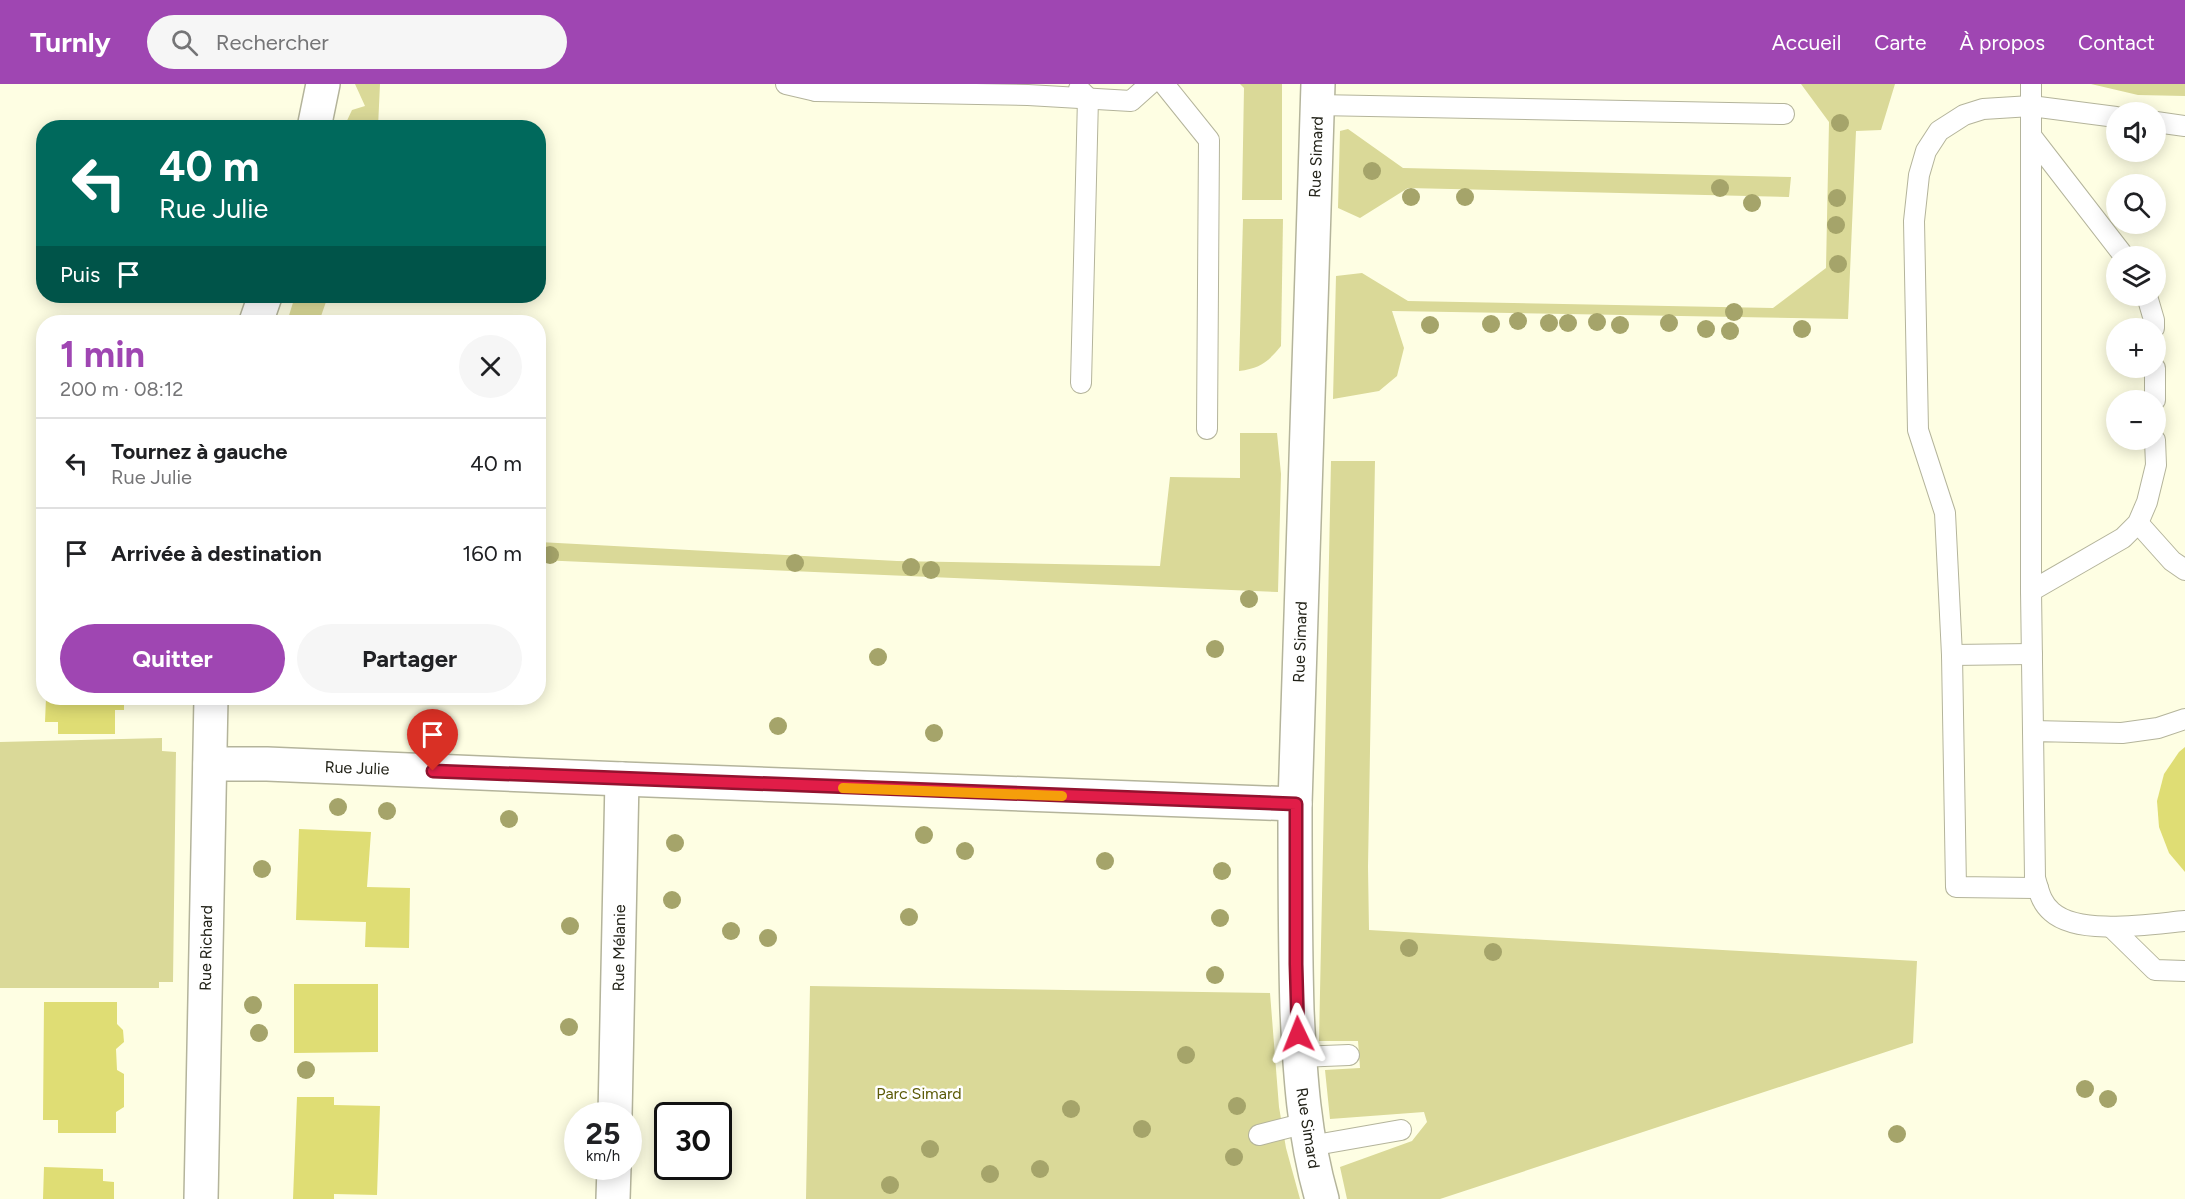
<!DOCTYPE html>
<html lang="fr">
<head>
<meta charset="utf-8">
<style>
	body { margin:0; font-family:Figtree,sans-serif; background:#f6f6f6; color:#202124; height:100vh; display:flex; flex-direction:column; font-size:22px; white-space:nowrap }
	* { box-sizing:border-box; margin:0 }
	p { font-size:20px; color:#757577 }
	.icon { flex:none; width:33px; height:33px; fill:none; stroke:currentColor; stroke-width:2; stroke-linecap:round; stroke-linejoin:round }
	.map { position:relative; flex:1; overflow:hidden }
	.side { position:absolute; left:36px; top:231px; width:510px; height:390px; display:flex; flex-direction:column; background:#fff; border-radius:24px; box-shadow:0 3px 15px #0003 }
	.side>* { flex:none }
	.guide { position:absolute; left:36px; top:36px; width:510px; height:183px; border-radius:24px; box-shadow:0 3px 15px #0003; background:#00695c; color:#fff; overflow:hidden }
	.tools { position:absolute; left:2106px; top:18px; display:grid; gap:12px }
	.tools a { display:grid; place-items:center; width:60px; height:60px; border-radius:50%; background:#fff; box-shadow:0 3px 15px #0003; font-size:30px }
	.speed { position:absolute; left:564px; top:1018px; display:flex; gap:12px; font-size:30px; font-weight:700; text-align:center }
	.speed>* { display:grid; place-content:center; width:78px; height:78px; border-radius:50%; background:#fff; box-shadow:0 3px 15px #0003; line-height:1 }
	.speed small { font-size:15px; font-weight:400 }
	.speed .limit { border:3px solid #111; border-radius:9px; background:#fff; color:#111 }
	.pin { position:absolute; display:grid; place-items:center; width:51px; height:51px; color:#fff; margin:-62px -26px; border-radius:50% 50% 50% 0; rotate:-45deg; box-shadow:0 0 6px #0007 }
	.pin .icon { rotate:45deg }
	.me { position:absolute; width:66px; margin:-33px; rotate:358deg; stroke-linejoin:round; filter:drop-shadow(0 0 4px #0008) }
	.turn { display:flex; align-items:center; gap:21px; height:126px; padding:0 24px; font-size:27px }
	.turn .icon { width:78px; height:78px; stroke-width:2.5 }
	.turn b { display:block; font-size:42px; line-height:51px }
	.then { display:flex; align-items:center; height:57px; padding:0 24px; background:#0003; gap:12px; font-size:22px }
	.round { display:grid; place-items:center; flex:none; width:63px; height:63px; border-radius:32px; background:#f6f6f6 }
	.overview { display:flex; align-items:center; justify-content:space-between; height:102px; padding:0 24px }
	h1 { font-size:36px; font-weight:700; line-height:45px; color:#9f46b2 }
	.cta { display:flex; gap:12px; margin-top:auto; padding:12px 24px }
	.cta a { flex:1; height:69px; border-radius:36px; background:#9f46b2; color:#fff; font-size:24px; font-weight:700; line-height:69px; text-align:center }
	.cta a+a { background:#f6f6f6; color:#202124 }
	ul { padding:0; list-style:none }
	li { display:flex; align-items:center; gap:18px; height:90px; padding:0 24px; border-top:2px solid #e0e0e0 }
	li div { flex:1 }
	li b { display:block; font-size:22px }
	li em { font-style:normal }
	header { display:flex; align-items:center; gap:36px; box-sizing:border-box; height:84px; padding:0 30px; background:#9f46b2; color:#fff }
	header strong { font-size:28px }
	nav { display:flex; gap:33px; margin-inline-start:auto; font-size:21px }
	.search { width:420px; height:54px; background:#f6f6f6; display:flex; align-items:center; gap:15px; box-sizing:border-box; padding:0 21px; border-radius:33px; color:#757577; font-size:22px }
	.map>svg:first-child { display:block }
	.green { fill:#dad998 }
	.building { fill:#dfdd74 }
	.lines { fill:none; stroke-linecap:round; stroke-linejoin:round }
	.service-casing { stroke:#b4b49b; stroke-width:22 }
	.minor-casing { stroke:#b4b49b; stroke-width:36 }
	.service { stroke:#fff; stroke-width:20 }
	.minor { stroke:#fff; stroke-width:33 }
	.tree { fill:#a5a46a }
	.route-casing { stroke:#92132f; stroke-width:15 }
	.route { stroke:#e11d48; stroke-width:10 }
	.slow { stroke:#f59e0b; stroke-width:10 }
	.labels { text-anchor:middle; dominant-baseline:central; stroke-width:5; stroke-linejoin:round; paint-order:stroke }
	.street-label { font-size:16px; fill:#222218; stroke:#fff }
	.park-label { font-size:16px; fill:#5c5a07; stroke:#fff }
</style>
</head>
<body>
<header>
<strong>Turnly</strong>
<div class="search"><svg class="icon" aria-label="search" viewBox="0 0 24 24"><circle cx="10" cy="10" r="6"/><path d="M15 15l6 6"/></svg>Rechercher</div>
<nav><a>Accueil</a><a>Carte</a><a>À propos</a><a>Contact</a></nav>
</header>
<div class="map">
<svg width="2185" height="1115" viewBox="0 0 2185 1115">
	<rect width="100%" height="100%" fill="#fefee3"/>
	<g class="green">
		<polygon points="355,0 380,0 378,43 344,43 352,26 365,22"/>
		<polygon points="1240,0 1282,0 1282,116 1242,116 1244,4"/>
		<polygon points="1801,0 1895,0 1881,46 1856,47 1848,235 1392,227 1404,264 1397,292 1379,307 1333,315 1336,192 1362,189 1408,217 1773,224 1826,184 1829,38"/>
		<polygon points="2091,0 2185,0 2185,12 2138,11"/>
		<polygon points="1348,45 1403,84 1791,93 1789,113 1408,104 1360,134 1338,124 1340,47"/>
		<path d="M1243,135h40l-2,127c-14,17 -21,22 -42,25z"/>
		<polygon points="295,212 328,212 319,238 287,238"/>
		<polygon points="1240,349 1277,349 1281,390 1278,508 539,476 539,458 897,477 1160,482 1170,393 1240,394"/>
		<polygon points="1331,377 1375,377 1368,783 1369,846 1917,877 1913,959 1440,1115 1347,1115 1340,1083 1412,1057 1427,1038 1424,1028 1330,1035 1325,986 1360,984 1358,957 1319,957"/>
		<polygon points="162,654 162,667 176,668 173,898 159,898 159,904 0,904 0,658"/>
		<polygon points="810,902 1270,909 1279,1023 1286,1064 1300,1115 806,1115"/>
	</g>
	<g class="building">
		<polygon points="46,614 124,614 124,626 115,626 115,650 58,650 58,638 45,638"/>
		<polygon points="2185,663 2185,788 2169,769 2159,743 2157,717 2164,690 2179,668"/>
		<polygon points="299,745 371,748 367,803 410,804 409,864 365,863 366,838 296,836"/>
		<polygon points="294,900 378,900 378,968 294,969"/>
		<polygon points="44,918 117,918 117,940 123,946 124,958 116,965 117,986 124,990 124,1023 116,1028 116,1049 58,1049 58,1036 43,1036"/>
		<polygon points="297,1013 334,1013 334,1021 380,1022 377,1111 334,1110 334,1115 293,1115"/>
		<polygon points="44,1083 103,1085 103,1097 114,1098 114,1115 43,1115"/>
	</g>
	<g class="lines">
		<g class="service-casing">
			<g id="service">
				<polyline points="786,0 816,7 817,0"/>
				<polyline points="1164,0 1209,56 1207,345"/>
				<polyline points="2031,0 2031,507 2033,647"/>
				<polyline points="1079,5 1088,14 1081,299"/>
				<polyline points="816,7 1028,11 1131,17 1150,0"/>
				<polyline points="1317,21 1784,30"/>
				<polyline points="2156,38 2185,42"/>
				<polyline points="2032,53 2124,172"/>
				<polyline points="2147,212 2154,236 2154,244"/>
				<polyline points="2155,284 2155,316"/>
				<polyline points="2138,439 2172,477 2185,486"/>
				<polyline points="2031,507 2123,454 2138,439 2147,418 2156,381 2155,356"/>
				<polyline points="1952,571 2032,570"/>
				<path d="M2185,635l-27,9 -36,5 -89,-2 2,147c4,13 6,25 17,34 27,24 99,12 133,9"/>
				<polyline points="2038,804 1956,803 1952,571 1945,429 1918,346 1914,137 1919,91 1926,67 1939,47 1964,31 1983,25 2031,22 2116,33"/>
				<polyline points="2111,843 2155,886 2185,887"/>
				<polyline points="1299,973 1349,971"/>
				<polyline points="1259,1051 1306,1039"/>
				<polyline points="1310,1062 1401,1046"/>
			</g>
		</g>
		<g class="minor-casing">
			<g id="minor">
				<path d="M1318,0l-23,720c0,69 0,137 2,206 3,64 7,127 25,189"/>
				<polyline points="314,44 323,0"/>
				<polyline points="256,238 265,212"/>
				<polyline points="210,680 267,680 622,695 1295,720"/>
				<polyline points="615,1032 622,695"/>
				<polyline points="201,1115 211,614"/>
				<polyline points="613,1115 614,1083"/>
			</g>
		</g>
		<use href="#service" class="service"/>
		<use href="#minor" class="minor"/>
	</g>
	<g class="tree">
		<circle cx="1840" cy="39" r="9"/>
		<circle cx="1372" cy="87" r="9"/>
		<circle cx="1720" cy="104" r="9"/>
		<circle cx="1411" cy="113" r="9"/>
		<circle cx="1465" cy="113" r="9"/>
		<circle cx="1837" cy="114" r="9"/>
		<circle cx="1752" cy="119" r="9"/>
		<circle cx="1836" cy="141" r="9"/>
		<circle cx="1838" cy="180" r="9"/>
		<circle cx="1734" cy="228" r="9"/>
		<circle cx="1518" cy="237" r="9"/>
		<circle cx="1597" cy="238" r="9"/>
		<circle cx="1549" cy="239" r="9"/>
		<circle cx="1568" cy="239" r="9"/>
		<circle cx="1669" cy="239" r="9"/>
		<circle cx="1491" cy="240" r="9"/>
		<circle cx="1430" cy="241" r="9"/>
		<circle cx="1620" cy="241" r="9"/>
		<circle cx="1706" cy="245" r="9"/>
		<circle cx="1802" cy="245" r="9"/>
		<circle cx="1730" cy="247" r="9"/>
		<circle cx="550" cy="471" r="9"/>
		<circle cx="795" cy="479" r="9"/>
		<circle cx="911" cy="483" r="9"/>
		<circle cx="931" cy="486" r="9"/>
		<circle cx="1249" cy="515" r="9"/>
		<circle cx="1215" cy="565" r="9"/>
		<circle cx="878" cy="573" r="9"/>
		<circle cx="778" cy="642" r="9"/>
		<circle cx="934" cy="649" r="9"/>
		<circle cx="338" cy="723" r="9"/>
		<circle cx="387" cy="727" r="9"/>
		<circle cx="509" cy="735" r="9"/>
		<circle cx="924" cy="751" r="9"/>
		<circle cx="675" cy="759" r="9"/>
		<circle cx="965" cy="767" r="9"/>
		<circle cx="1105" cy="777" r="9"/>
		<circle cx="262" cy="785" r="9"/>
		<circle cx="1222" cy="787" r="9"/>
		<circle cx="672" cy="816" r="9"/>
		<circle cx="909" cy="833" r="9"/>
		<circle cx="1220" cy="834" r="9"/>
		<circle cx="570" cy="842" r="9"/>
		<circle cx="731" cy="847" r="9"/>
		<circle cx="768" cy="854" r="9"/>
		<circle cx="1409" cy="864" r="9"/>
		<circle cx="1493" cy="868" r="9"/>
		<circle cx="1215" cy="891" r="9"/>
		<circle cx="253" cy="921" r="9"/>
		<circle cx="569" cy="943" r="9"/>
		<circle cx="259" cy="949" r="9"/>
		<circle cx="1186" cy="971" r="9"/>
		<circle cx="306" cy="986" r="9"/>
		<circle cx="2085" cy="1005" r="9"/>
		<circle cx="2108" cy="1015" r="9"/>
		<circle cx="1237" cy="1022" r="9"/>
		<circle cx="1071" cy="1025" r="9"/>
		<circle cx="1142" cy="1045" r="9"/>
		<circle cx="1897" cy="1050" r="9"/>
		<circle cx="930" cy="1065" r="9"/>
		<circle cx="1234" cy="1073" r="9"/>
		<circle cx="1040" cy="1085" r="9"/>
		<circle cx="990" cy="1090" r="9"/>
		<circle cx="890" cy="1101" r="9"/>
	</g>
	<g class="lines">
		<g class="route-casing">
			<polyline id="route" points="433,687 1296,720 1296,880 1298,950"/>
		</g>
		<use href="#route" class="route"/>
		<polyline class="slow" points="843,704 1062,712"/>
	</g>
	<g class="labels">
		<g class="street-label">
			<text transform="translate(1316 73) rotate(-88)">Rue Simard</text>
			<text transform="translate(1300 558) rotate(-88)">Rue Simard</text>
			<text transform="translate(357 684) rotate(2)">Rue Julie</text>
			<text transform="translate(206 864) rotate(-89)">Rue Richard</text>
			<text transform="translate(619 864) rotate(-89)">Rue Mélanie</text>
			<text transform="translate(1308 1044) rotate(81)">Rue Simard</text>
		</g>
		<g class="park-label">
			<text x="919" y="1009">Parc Simard</text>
		</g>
	</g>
</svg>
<div class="tools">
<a><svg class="icon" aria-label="sound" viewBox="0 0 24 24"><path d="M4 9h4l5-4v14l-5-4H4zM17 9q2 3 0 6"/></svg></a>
<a><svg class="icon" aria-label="search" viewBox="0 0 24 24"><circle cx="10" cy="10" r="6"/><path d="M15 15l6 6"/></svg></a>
<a><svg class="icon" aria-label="layers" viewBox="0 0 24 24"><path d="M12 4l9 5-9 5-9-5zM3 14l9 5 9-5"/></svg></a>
<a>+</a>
<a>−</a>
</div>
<div class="speed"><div>25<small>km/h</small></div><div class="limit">30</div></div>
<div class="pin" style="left:433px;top:687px;background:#d93025"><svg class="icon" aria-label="arrive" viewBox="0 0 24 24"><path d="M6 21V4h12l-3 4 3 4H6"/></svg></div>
<svg class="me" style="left:1298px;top:950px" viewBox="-20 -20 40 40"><path d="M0-17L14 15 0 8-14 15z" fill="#e11d48" stroke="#fff" stroke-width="4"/></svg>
<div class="guide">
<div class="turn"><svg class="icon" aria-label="left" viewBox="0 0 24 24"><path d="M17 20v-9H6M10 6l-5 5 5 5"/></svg><div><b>40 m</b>Rue Julie</div></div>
<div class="then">Puis<svg class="icon" aria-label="arrive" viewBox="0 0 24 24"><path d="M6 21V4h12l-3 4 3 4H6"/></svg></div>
</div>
<section class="side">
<div class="overview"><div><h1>1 min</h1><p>200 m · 08:12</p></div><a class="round"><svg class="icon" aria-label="close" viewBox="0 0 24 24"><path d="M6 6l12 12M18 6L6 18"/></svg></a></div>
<ul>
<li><svg class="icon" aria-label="left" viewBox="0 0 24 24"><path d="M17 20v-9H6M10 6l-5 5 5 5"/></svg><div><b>Tournez à gauche</b><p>Rue Julie</p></div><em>40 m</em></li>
<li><svg class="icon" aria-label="arrive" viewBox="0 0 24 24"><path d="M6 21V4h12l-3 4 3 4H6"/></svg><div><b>Arrivée à destination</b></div><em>160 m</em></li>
</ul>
<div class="cta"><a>Quitter</a><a>Partager</a></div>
</section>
</div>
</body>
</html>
